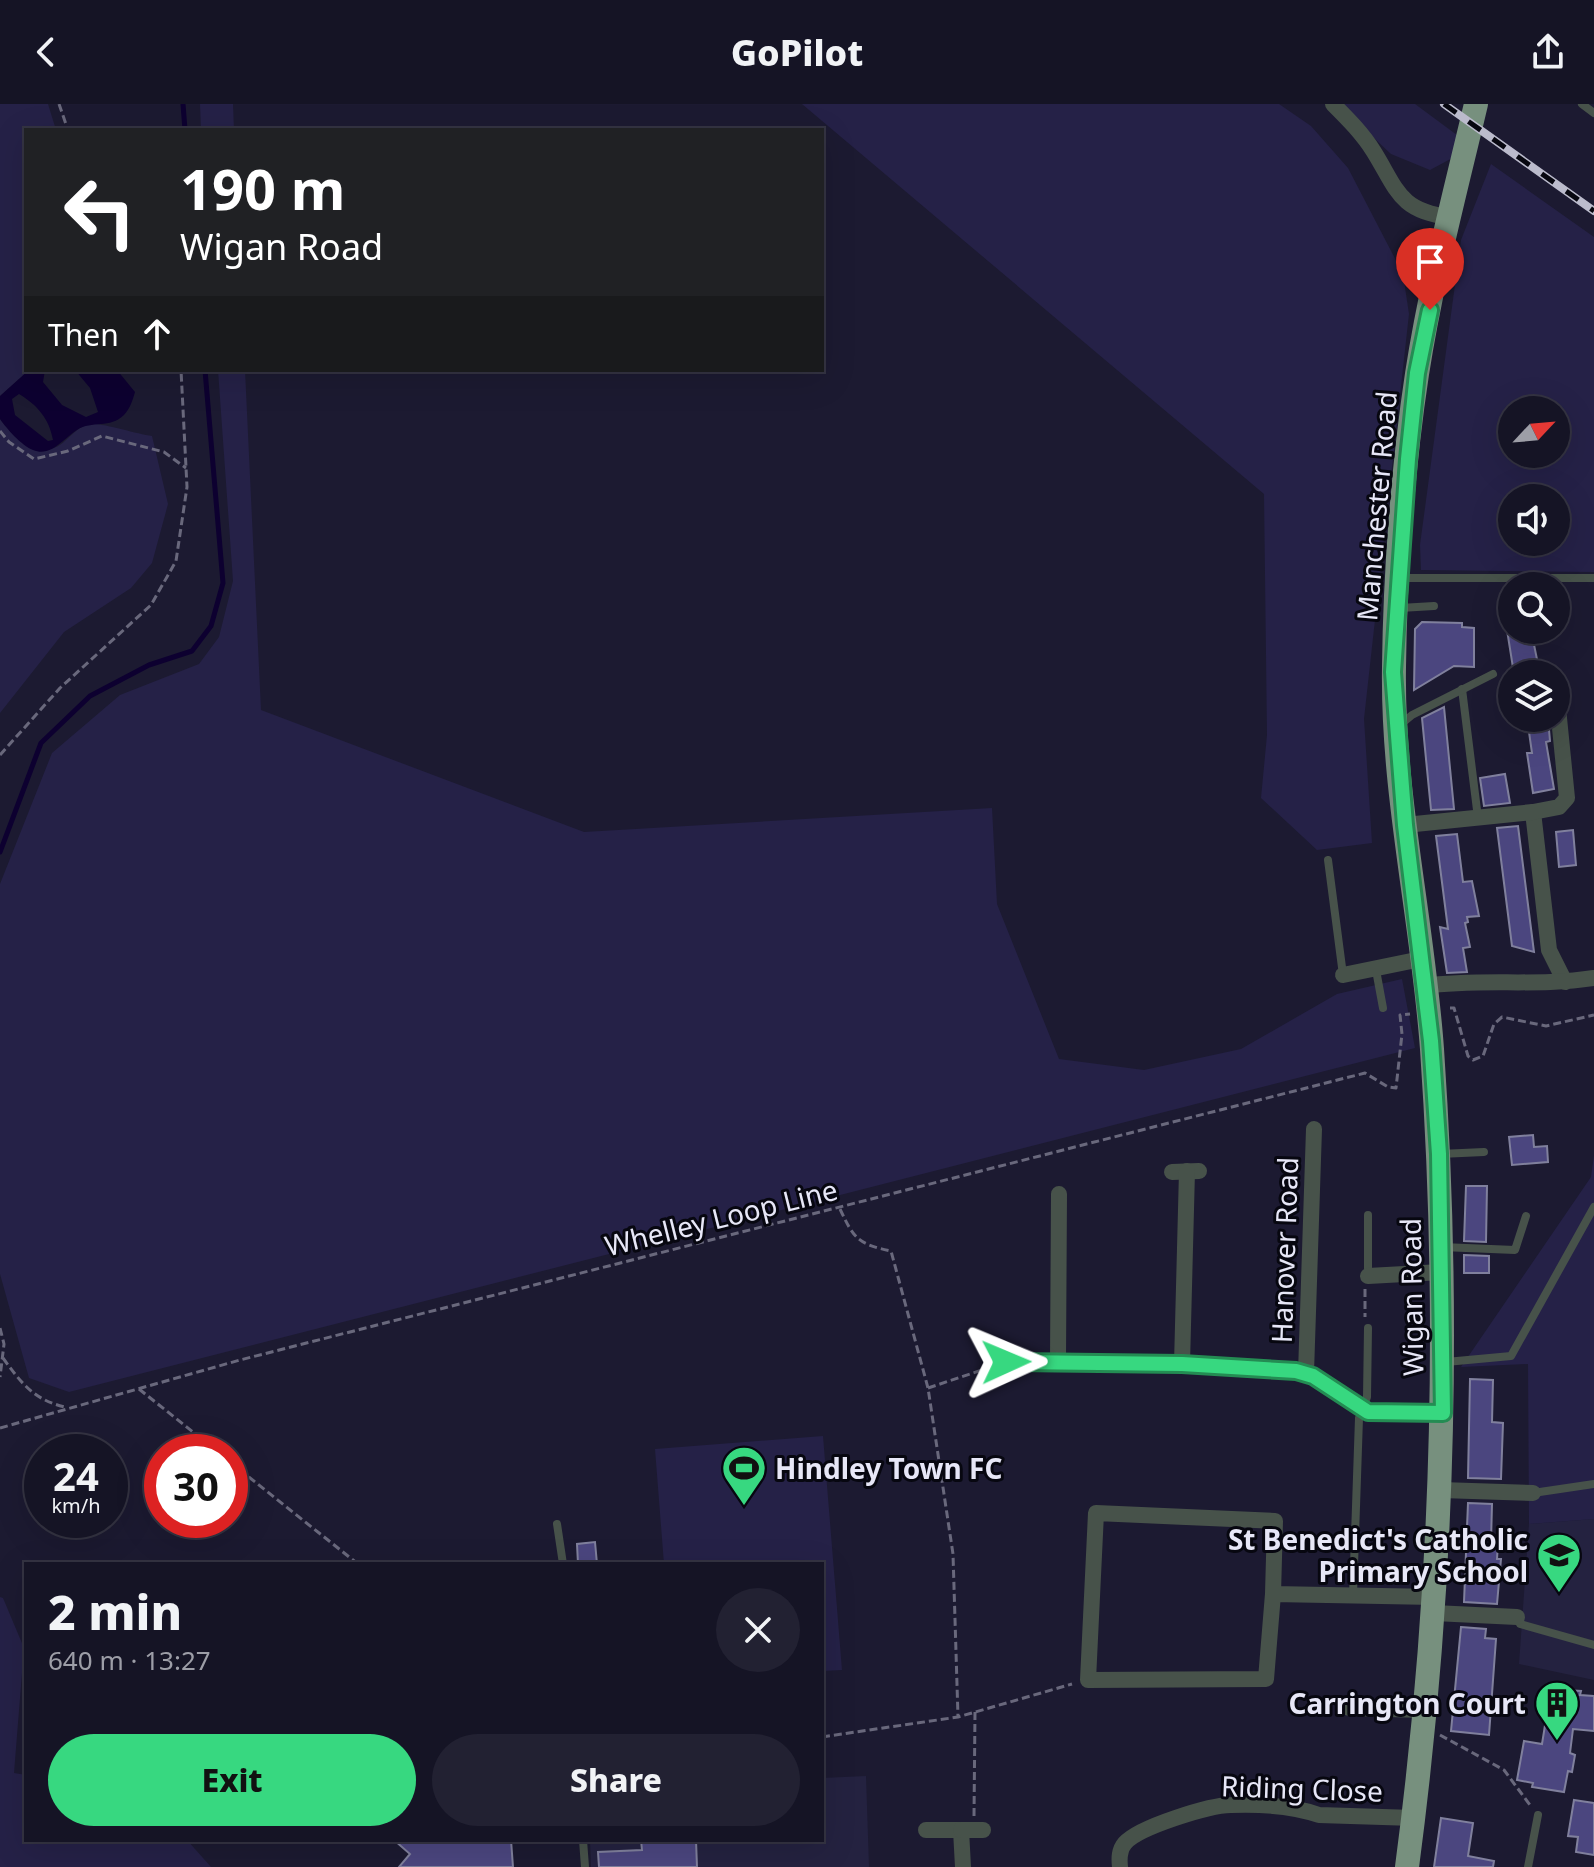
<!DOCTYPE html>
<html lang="en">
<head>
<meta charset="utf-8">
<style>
	body { margin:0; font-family:"Noto Sans",sans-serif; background:#222132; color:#f1f3f6; height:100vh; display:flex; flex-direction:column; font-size:30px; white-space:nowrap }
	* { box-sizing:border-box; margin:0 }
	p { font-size:26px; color:#9d9ea7 }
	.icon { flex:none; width:44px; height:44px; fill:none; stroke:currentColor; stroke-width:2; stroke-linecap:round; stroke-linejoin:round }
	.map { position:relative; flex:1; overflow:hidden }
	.drawer { position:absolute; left:24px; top:1458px; width:800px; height:280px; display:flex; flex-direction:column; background:#151425; border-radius:0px; box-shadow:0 8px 32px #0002,0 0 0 2px #343342 }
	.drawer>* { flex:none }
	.banner { position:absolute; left:24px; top:24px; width:800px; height:244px; border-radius:0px; box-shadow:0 8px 32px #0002,0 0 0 2px #343342; background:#202124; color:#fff; overflow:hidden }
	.needle { width:52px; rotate:64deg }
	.fabs { position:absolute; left:1498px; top:292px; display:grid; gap:16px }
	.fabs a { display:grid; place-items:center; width:72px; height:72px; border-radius:50%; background:#151425; box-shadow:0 8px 32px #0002,0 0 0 2px #343342; font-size:40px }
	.speed { position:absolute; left:24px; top:1330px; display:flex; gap:16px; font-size:40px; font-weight:700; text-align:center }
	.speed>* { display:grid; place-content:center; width:104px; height:104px; border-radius:50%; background:#151425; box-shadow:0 8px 32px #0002,0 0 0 2px #343342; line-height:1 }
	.speed small { font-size:20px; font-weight:400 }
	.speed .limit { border:12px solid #d22; background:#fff; color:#111 }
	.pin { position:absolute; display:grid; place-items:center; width:68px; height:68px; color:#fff; margin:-82px -34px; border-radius:50% 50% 50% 0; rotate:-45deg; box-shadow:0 0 8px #0007 }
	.pin .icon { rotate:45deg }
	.me { position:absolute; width:88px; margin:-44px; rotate:89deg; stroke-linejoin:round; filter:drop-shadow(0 0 6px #0008) }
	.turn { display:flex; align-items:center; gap:28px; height:168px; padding:0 24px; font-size:36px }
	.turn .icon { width:104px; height:104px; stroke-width:2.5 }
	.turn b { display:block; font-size:56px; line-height:68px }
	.then { display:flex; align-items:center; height:76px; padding:0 24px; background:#0003; gap:16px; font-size:30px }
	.round { display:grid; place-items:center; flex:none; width:84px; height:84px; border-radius:42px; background:#222132 }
	.head { display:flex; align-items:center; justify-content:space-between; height:136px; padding:0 24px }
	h1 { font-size:48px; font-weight:800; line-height:60px }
	.button { display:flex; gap:16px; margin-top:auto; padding:16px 24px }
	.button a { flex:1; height:92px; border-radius:48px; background:#37d880; color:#111; font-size:32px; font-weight:800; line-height:92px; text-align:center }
	.button a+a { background:#222132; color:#f1f3f6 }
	header { display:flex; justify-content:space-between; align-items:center; height:104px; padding:0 24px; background:#151425; font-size:36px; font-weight:800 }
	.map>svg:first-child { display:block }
	.built { fill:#242240 }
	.green { fill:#252147; fill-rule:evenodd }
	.water { fill:#0d0030; fill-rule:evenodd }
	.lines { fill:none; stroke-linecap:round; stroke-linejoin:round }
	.stream { stroke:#0d0030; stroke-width:5 }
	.building { fill:#4b467f; stroke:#80809d; stroke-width:2 }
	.path { stroke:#69687c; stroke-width:3; stroke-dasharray:8 4; stroke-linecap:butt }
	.service { stroke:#47524a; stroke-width:8 }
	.minor { stroke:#47524a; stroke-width:16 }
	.trunk { stroke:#77907e; stroke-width:24 }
	.rail-casing { stroke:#bbc; stroke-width:8 }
	.rail { stroke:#070710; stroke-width:5; stroke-dasharray:15; stroke-linecap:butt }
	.route-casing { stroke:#248c53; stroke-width:20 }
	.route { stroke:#37d880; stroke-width:14 }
	.labels { text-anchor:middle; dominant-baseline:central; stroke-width:6; stroke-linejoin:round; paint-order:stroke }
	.street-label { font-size:28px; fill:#e7e7f7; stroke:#070710 }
	.poi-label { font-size:28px; font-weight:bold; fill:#e7e7f7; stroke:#070710; text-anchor:end }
</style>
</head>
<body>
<header><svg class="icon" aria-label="back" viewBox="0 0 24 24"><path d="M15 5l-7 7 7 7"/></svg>GoPilot<svg class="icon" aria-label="share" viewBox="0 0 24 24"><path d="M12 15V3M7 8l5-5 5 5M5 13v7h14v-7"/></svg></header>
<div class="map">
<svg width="1594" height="1763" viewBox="0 0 1594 1763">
	<rect width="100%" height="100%" fill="#1c1a31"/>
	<g class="built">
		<polygon points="1594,1415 1594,1576 1519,1560 1529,1420"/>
		<polygon points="866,1672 869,1763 591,1763 590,1736 822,1736 822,1674"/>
	</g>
	<g class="green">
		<polygon points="0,0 48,0 56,26 26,26 26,266 29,266 0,292"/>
		<polygon points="200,0 233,0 234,26 201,26"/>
		<polygon points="802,0 1279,0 1311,22 1348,64 1403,170 1409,210 1364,615 1372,739 1317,746 1261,694 1267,631 1264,390"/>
		<polygon points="1338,0 1415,0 1465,37 1456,52 1430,66 1391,50"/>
		<path d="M1491,60l103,73v335l-173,-2 -1,-25 41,-305zM1512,306h44v44h-44zM1512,394h44v44h-44z"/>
		<polygon points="218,266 245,266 261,606 584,728 992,704 997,800 1059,955 1144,966 1241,945 1337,890 1402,875 1415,944 69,1288 29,1274 0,1170 0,780 52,649 120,591 199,560 219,533 233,477"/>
		<path d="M0,315c16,22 42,44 66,21 8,-7 14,-15 26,-16 11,-1 45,10 60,12l16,68 -16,59 -21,25 -67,44 -64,81z"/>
		<polygon points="1594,1051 1594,1415 1529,1420 1528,1260 1461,1263 1591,1073"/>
		<polygon points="823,1332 842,1566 822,1567 822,1460 664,1460 655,1345"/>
		<polygon points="0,1493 3,1494 24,1544 14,1669 26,1671 26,1736 187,1736 211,1763 0,1763"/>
	</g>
	<path class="water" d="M29,266h16l-2,12 19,23 24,12 12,-5 -8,-24 -15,-18h42l18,22c-2,7 -5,17 -11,23 -14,14 -32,5 -47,15 -12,7 -26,28 -44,20 -12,-5 -26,-21 -33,-31v-23zM19,290c18,11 30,24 34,46l-5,1 -33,-26 -3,-16z"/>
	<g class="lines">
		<g class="stream">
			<polyline points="183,0 185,26"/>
			<polyline points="0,748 41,639 90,592 149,561 192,547 211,522 223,479 205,266"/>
		</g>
	</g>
	<g class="building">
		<polygon points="1422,518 1462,519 1462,523 1474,524 1474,563 1454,562 1414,586 1415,525"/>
		<polygon points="1507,526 1531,526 1540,570 1514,570"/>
		<polygon points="1444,603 1454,705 1431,706 1422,614"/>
		<polygon points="1527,614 1548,614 1550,637 1546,638 1554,685 1533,689 1527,649 1532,649"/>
		<polygon points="1505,670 1510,699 1484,702 1480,674"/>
		<polygon points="1518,722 1534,848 1512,842 1497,724"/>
		<polygon points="1573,726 1576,761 1559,763 1556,728"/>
		<polygon points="1457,730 1463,778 1472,777 1479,812 1467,813 1468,818 1465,819 1470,843 1463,844 1467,868 1447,869 1440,823 1448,825 1436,732"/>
		<polygon points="1533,1031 1534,1043 1547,1042 1548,1058 1512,1061 1509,1033"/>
		<polygon points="1466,1082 1487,1082 1486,1138 1464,1137"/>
		<polygon points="1464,1151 1489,1152 1489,1169 1464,1169"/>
		<polygon points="1470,1275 1493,1276 1492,1318 1503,1319 1501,1375 1468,1374"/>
		<polygon points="1468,1399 1492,1400 1491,1438 1498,1439 1497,1455 1501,1455 1497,1500 1464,1498"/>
		<polygon points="595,1438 597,1460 578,1460 577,1440"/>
		<polygon points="1461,1523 1486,1525 1485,1534 1496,1535 1489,1631 1451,1627"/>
		<polygon points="1546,1585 1581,1587 1580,1591 1594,1592 1594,1627 1573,1625 1570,1649 1575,1651 1572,1668 1568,1667 1564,1688 1532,1683 1533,1679 1517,1676 1524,1637 1542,1640 1547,1609 1540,1608"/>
		<polygon points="1574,1696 1594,1699 1594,1751 1576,1748 1578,1733 1568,1732"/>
		<polygon points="1441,1714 1473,1719 1468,1752 1494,1757 1493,1763 1434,1763"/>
		<polygon points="394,1736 511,1736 513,1763 399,1763 410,1750"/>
		<polygon points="641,1736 696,1736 697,1763 599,1763 598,1748 642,1746"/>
	</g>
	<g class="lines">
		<g class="path">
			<polyline points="59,0 68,26"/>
			<polyline points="0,327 9,338 34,355 68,347 102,332 164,348 186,364"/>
			<polyline points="0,651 60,584 151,501 176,457 187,383 181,266"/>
			<polyline points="1450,904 1454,904 1468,952 1473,956 1483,952 1494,920 1502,913 1546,922 1594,911"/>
			<path d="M840,1105c14,30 18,35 51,42l37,137 25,166 5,163"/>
			<polyline points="1365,1185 1365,1213"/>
			<polyline points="0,1224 4,1240 0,1273"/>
			<path d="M3,1254c18,25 31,42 62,49"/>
			<polyline points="928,1284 991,1263"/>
			<polyline points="139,1285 218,1348"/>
			<polyline points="0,1324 240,1256 1365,969 1388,983 1396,984 1402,930 1400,911 1410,910"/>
			<polyline points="230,1358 358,1460"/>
			<polyline points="1440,1631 1504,1666 1530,1701"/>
			<polyline points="822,1633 958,1613 1072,1580"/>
			<polyline points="974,1712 975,1608"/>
		</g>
		<g class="service">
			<polyline points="1582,0 1594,9"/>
			<polyline points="1399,474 1594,474"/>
			<polyline points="1400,504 1434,502"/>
			<polyline points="1462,585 1478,714"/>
			<polyline points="1400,621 1412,611 1493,570"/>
			<polyline points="1328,756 1343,871"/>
			<polyline points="1376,866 1383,904"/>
			<polyline points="1440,1050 1484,1048"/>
			<polyline points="1442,1143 1515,1146 1526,1112"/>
			<polyline points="1368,1172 1368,1111"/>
			<polyline points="1446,1258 1511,1252 1594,1103"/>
			<polyline points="1533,1389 1594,1380"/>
			<polyline points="557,1420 563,1460"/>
			<polyline points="1353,1491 1359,1314 1367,1293 1368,1224"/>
			<polyline points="1517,1513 1520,1520 1594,1541"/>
			<polyline points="583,1736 585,1763"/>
			<polyline points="1528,1763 1538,1711"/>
		</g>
		<g class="minor">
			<path d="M1333,0c15,15 30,30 41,48 23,37 25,59 75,65"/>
			<polyline points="1533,708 1549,846 1565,878"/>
			<polyline points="1405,721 1533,708 1559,703 1567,694 1556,584"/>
			<polyline points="1343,871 1421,855"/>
			<path d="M1425,882c56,-8 113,1 169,-8"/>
			<polyline points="1172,1068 1199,1067"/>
			<polyline points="1368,1172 1441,1168"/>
			<polyline points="1058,1256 1059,1090"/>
			<polyline points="1006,1258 1182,1260 1296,1267 1313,1272 1368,1308 1443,1309"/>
			<polyline points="1182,1260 1187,1067"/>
			<polyline points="1306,1269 1314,1025"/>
			<polyline points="1441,1386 1533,1389"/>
			<polyline points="1273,1490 1266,1575 1088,1576 1096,1409 1275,1417 1273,1490 1435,1493"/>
			<polyline points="1434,1509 1517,1513"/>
			<polyline points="1349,1604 1425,1606"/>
			<polyline points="926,1726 961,1726 963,1763"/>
			<polyline points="961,1726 983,1726"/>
			<path d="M1120,1763c-1,-9 -1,-17 5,-24 14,-16 85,-38 106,-38 28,-1 62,1 88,10l95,3"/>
		</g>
		<path class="trunk" d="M1407,1763c36,-272 44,-545 25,-818 -9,-127 -40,-254 -38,-382 1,-93 9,-201 23,-293 14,-91 38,-181 59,-270"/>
		<g class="rail-casing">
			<polyline id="rail" points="1444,0 1594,107"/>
		</g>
		<use href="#rail" class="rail"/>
	</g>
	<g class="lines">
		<g class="route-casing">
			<polyline id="route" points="1006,1258 1182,1260 1296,1267 1313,1272 1368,1308 1443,1309 1439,1050 1431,937 1405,721 1393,568 1408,355 1417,269 1430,206"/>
		</g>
		<use href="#route" class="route"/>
	</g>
	<defs>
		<g id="stadium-pin" transform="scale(2.3)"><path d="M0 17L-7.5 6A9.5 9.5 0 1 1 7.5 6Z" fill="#37d880" stroke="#070710"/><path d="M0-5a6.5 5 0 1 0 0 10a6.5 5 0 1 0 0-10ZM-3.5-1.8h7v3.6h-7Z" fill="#111"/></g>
		<g id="school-pin" transform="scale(2.3)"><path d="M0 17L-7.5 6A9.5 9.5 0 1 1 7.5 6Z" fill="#37d880" stroke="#070710"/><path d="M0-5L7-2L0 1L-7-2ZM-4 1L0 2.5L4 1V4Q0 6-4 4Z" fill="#111"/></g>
		<g id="building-pin" transform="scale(2.3)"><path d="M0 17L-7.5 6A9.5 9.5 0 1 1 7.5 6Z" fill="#37d880" stroke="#070710"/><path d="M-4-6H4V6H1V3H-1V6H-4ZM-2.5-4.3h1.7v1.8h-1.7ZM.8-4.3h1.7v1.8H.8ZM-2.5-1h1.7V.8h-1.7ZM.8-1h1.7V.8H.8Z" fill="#111"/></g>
	</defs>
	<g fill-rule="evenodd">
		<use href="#stadium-pin" x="744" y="1364"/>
		<use href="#school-pin" x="1559" y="1451"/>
		<use href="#building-pin" x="1557" y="1599"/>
	</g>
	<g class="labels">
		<g class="street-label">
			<text transform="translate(1376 402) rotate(-85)">Manchester Road</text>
			<text transform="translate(721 1113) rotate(-14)">Whelley Loop Line</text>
			<text transform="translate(1284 1146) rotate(-88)">Hanover Road</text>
			<text transform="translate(1411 1193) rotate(-91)">Wigan Road</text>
			<text transform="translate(1302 1684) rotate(2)">Riding Close</text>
		</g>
		<g class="poi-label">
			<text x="775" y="1364" text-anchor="start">Hindley Town FC</text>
			<text x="1528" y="1435">St Benedict's Catholic<tspan x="1528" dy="32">Primary School</tspan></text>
			<text x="1526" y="1599">Carrington Court</text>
		</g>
	</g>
</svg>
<div class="fabs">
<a><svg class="needle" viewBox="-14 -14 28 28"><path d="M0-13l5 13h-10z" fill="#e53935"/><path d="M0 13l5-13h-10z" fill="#9d9ea7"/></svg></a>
<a><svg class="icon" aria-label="sound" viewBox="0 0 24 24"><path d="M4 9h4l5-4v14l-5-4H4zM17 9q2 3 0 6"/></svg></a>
<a><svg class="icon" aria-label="search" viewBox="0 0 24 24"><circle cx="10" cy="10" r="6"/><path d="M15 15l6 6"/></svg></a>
<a><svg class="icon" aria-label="layers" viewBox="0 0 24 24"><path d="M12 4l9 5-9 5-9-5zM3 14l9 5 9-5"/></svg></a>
</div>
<div class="speed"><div>24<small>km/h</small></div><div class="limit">30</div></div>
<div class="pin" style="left:1430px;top:206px;background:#d93025"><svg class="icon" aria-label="arrive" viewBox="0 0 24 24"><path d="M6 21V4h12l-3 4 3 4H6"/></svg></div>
<svg class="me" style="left:1006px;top:1258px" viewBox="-20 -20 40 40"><path d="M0-17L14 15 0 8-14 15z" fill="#37d880" stroke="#fff" stroke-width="4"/></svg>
<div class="banner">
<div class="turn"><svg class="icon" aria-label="left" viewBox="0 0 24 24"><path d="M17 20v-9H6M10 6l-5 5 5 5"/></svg><div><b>190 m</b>Wigan Road</div></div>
<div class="then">Then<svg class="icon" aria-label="ahead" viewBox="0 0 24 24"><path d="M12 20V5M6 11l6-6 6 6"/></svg></div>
</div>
<section class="drawer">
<div class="head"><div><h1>2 min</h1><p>640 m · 13:27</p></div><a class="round"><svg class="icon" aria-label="close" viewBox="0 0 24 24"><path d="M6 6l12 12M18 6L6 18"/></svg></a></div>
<div class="button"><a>Exit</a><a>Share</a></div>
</section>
</div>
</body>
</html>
